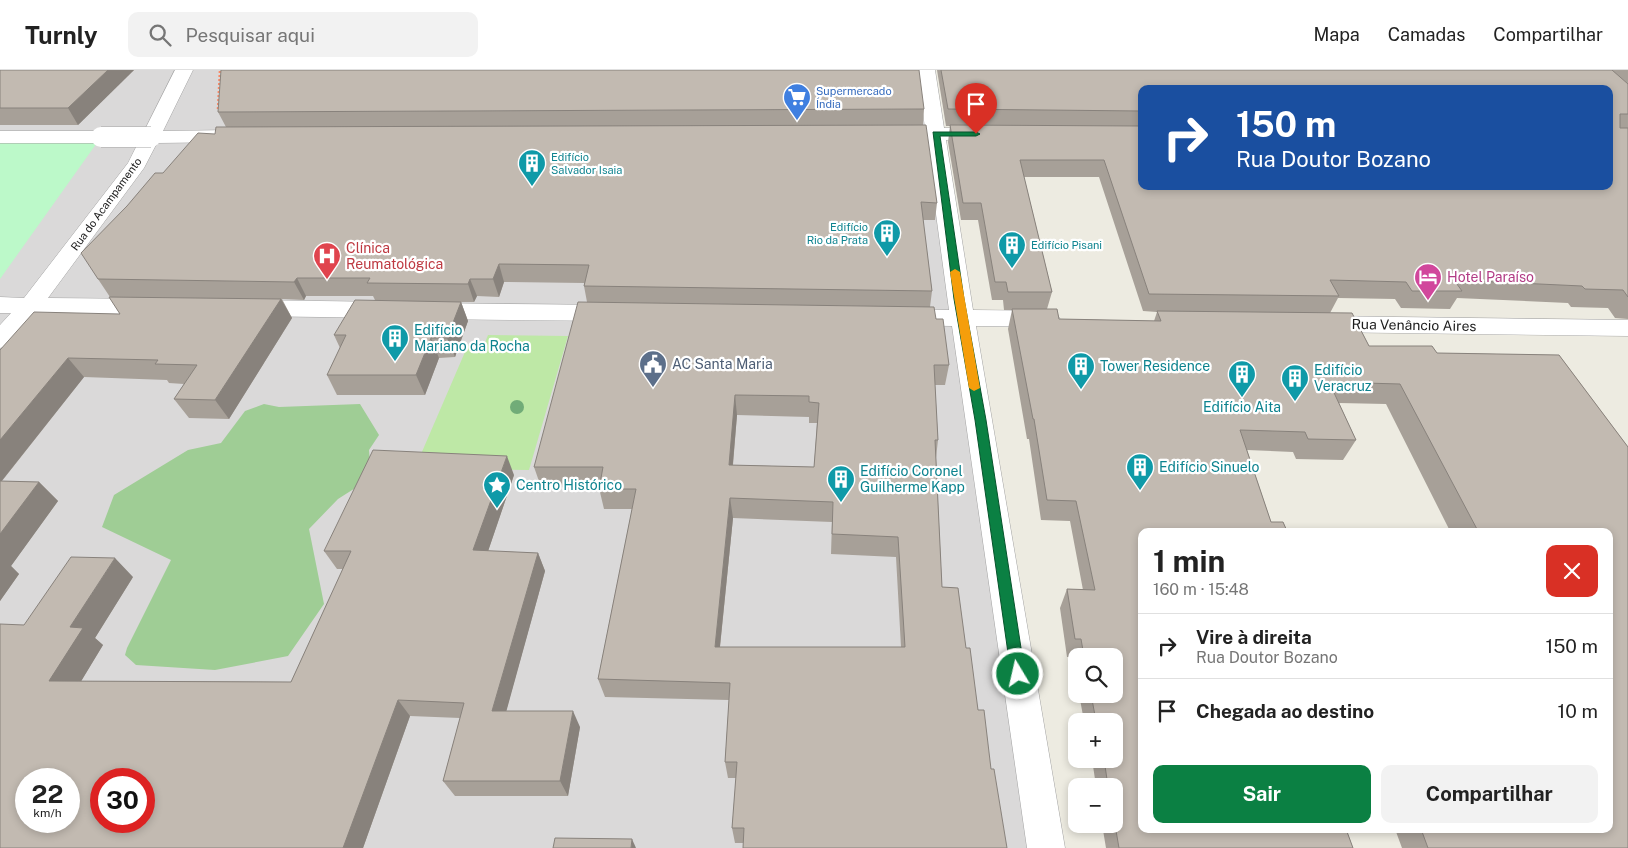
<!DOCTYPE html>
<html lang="pt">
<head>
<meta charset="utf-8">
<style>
	body { margin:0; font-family:"Public Sans",sans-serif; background:#f2f2f2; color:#222; height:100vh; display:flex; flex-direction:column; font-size:19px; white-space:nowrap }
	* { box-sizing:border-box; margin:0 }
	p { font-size:16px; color:#767676 }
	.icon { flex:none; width:28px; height:28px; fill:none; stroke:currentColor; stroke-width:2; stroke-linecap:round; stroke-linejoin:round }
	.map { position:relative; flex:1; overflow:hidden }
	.side { position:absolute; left:1138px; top:458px; width:475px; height:305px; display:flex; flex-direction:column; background:#fff; border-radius:10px; box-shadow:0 2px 8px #0003 }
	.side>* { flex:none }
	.guide { position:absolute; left:1138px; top:15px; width:475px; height:105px; border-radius:10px; box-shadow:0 2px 8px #0003; background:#1a4fa0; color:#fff; overflow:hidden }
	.fabs { position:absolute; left:1068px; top:578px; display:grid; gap:10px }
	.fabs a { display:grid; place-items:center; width:55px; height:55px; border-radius:10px; background:#fff; box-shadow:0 2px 8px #0003; font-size:25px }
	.speed { position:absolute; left:15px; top:698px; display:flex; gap:10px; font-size:25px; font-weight:700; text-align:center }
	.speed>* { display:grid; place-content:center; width:65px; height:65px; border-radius:50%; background:#fff; box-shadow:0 2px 8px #0003; line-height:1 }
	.speed small { font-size:12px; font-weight:400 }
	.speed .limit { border:8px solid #d22; background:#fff; color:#111 }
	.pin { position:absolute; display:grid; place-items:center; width:42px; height:42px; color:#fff; margin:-51px -21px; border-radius:50% 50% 50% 0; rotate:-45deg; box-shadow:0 0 5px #0007 }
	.pin .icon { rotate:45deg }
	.me { position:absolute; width:55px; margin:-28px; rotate:351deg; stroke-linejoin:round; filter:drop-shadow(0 0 4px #0008) }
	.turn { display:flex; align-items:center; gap:18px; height:105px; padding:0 15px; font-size:22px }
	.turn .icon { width:65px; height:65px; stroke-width:2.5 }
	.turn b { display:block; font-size:35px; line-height:42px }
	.round { display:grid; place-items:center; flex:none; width:52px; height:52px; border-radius:10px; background:#f2f2f2 }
	.overview { display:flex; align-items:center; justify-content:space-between; height:85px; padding:0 15px }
	h1 { font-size:30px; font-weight:700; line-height:38px }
	.primary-button { display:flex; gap:10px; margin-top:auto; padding:10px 15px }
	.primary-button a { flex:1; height:58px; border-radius:10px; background:#0b8043; color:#fff; font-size:20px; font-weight:700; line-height:58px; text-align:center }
	.primary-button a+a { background:#f2f2f2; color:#222 }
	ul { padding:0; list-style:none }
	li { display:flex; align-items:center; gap:15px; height:65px; padding:0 15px; border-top:1px solid #e0e0e0 }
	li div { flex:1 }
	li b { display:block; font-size:19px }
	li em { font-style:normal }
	header { display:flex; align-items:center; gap:30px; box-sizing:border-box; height:70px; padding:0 25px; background:#fff; border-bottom:1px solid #e0e0e0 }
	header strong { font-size:24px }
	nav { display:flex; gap:28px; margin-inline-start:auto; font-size:18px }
	.search { width:350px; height:45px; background:#f2f2f2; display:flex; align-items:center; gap:12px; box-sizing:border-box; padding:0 18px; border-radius:10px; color:#767676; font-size:19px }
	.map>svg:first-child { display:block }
	.residential { fill:#dad9d9; fill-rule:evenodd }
	.grass { fill:#bee8a6 }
	.forest { fill:#9fcd95 }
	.park { fill:#bcf9c9 }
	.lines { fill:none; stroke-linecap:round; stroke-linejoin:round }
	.minor-casing { stroke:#a3a3a3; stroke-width:1 }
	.path { stroke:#f98866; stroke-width:2.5; stroke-dasharray:2 2; stroke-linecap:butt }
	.minor { fill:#fff; fill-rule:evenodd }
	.minor-bridge-casing { stroke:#a3a3a3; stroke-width:21; stroke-linecap:butt }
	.minor-bridge { stroke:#fff; stroke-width:20 }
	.tree { fill:#71ac78 }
	.wall { fill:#a7a098; fill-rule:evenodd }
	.shaded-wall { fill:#88827c }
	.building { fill:#c2bab1; stroke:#88827c; fill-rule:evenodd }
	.route { fill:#0b8043; stroke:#07532c }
	.slow { fill:#f59e0b }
	.labels { text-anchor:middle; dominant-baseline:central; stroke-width:4.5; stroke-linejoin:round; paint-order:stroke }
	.far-shop-label { font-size:11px; fill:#366cbe; stroke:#fff; text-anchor:start }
	.far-culture-label { font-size:11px; fill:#0d838f; stroke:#fff; text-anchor:start }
	.far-street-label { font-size:11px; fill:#1c1c1c; stroke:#fff }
	.health-label { font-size:14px; fill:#be3a42; stroke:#fff; text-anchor:start }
	.hotel-label { font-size:14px; fill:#b23c85; stroke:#fff; text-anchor:start }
	.street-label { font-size:14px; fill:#1c1c1c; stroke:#fff }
	.culture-label { font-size:14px; fill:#0d838f; stroke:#fff; text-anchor:start }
	.service-label { font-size:14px; fill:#4e5e75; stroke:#fff; text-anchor:start }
</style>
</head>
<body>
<header>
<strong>Turnly</strong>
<div class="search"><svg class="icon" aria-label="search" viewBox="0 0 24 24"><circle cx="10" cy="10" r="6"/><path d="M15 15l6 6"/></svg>Pesquisar aqui</div>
<nav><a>Mapa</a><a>Camadas</a><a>Compartilhar</a></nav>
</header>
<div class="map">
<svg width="1628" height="778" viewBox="0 0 1628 778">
	<rect width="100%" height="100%" fill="#edebe1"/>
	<path class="residential" d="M0,0h926l120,778h-1046zM26,709h43v42h-43zM101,709h43v42h-43z"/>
	<polygon class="grass" points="488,265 568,266 529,400 415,398 468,275 484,275"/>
	<polygon class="forest" points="264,334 279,337 360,334 379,365 369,380 371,408 338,429 309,459 324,534 288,586 215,600 136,595 125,585 127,578 171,490 102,457 114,425 188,380 221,373 245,341"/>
	<polygon class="park" points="104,63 0,209 0,64"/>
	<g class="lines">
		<g class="minor-casing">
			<g id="minor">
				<polygon points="175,0 193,0 163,61 232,60 239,62 242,66 239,70 232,72 157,73 144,98 48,228 153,229 161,232 165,237 161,242 153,245 37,243 9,276 0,278 0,255 11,243 0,243 0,227 24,228 128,93"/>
				<polygon points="917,0 935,0 944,58 987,58 994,60 997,64 994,68 946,70 973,240 1048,241 1056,243 1060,249 1056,255 1048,257 976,256 1065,778 1027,778 952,256 899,255 891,253 887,247 891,241 899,239 949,240 926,70 883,68 880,64 883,60 925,58"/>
				<polygon points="0,61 101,61 108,63 111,67 108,71 101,73 0,73"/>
				<polygon points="249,230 386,232 394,235 398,240 394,245 386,248 249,246 241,243 237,238 241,233"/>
				<polygon points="426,233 613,235 621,238 625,243 621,248 613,251 426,249 418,246 414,241 418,236"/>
				<polygon points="1321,246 1628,250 1628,266 1321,262 1313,260 1309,254 1313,248"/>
			</g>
		</g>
		<polyline class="path" points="218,39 220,0"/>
		<use href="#minor" class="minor"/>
		<g class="minor-bridge-casing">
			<polyline id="minor-bridge" points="101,67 151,67"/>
		</g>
		<use href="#minor-bridge" class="minor-bridge"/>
	</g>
	<circle class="tree" cx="517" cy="337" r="7"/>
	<g class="wall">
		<polygon points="0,0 134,0 78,55 0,55"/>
		<path d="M937,0h691v249l-13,-1 -7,-10 -37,-1 -3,-4 -111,-5 -7,11 -49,-1 -6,-9 -57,-1 -8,15h22l17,33h63l5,7 122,2 69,92v401h-226l-7,-19h214v-298h-159l-64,-127 -47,-1 17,37 -13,20 -47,-1 -3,-7 -46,-2 24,72h12l4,9h-146v298h205l7,19h-247l-4,-24h12v-38h-18l-4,-27h22v-38h-30l-5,-27h35v-38h-38v19l-3,-18h-6l-7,-49 7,-19 16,1 -13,-69 -29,-1 -12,-81h-2l-19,-110 4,-19h-8l-1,-10h-11l-14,-80h-17l-13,-78 2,-16h-4zM1141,19h468v97h-468zM1024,107h75l44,134 14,1 -3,9 -95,-2 -2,-10h-10l5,-17z"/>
		<path d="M924,39l-1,16 14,78 -2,17h-12l9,71 -2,16 6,12 13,46 -4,20h-10l3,55 -2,18 6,129 16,1 -215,255h-8l-3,-15 4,-50h-8l-3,-16 4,-62 -124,-3 -7,-18 34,-170h-28l-5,-21 -58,-1 -7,-20 53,-165 -3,-16v-3l-80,-1 -5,15 -22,-1 -3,6h-13l7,19 -13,36 -16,1 -14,37h-88l-10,-20 13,-27 -6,-13 41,-35 -2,-4h-67l-2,4 -22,-1 10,19 -63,101 -40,-1 -15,-19 10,-15 -15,-1 -2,-3 -83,-3 -82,104 37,1 19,19 -47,65 8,8 -19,27v-251l120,-36 -10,-17 -12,-18 65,-106 52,-39 11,-7 -8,-15zM737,345l72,2v6h8l-3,44 -81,-2zM733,448l99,4 -1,32 65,3 5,90h-181z"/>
		<polygon points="514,405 488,481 538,483 545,501 506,641 580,657 568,726 455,726 443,711 460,648 410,646 363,778 0,778 24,555 133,507 95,568 103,575 81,611 291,612 343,499 337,499 324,481"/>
	</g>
	<g class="shaded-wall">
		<polygon points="108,0 134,0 78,55 68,38"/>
		<polygon points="499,194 504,212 499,227 493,209"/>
		<polygon points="297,208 306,226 304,230 294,212"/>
		<polygon points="470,209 477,226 474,232 468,214"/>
		<polygon points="281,229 292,248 229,349 215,330"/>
		<polygon points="461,232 468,251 455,287 447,268"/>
		<polygon points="431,268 439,288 425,325 416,305"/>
		<polygon points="68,288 84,307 0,413 0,370"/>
		<polygon points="735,325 737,345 731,415 729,395"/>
		<polygon points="507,386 514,405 482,499 473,480"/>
		<polygon points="39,412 58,431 11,496 19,504 0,531 0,464"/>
		<polygon points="730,428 733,448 718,595 715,577"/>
		<polygon points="538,483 545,501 502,657 492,641"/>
		<polygon points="115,488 133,507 95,568 103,575 71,628 49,611 70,557"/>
		<polygon points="398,630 410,646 363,778 343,778"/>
		<polygon points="573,641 580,657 568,726 560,711"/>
		<polygon points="632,769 636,778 631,778"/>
	</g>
	<g class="building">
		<polygon points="0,0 108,0 68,38 0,38"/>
		<polygon points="221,0 919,0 924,39 218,42"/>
		<polygon points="941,0 1612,0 1628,14 1628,44 1620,44 1620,58 1628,58 1628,227 1623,220 1585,219 1582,216 1454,210 1462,221 1412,221 1406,212 1330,210 1339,226 1149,224 1104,90 1020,90 1052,222 1008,222 1006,212 995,212 981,133 963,133 950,55 1141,56 1141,116 1609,116 1609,19 1141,19 1141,41 948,39"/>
		<polygon points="926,55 937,133 921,132 932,221 584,216 589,195 499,194 493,209 470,209 468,214 367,213 370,208 297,208 294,212 98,209 81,183 127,136 155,103 163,103 198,63 215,64 216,57"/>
		<polygon points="109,227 281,229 215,330 174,329 197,295 155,294 158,290 68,288 0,370 0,280 34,242 120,244"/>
		<polygon points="355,230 461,232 447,268 431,268 416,305 327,305 346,265 334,265"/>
		<path d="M578,232l356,5 2,12h7l6,46h-15l4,75h-3l7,147 16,1 8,60h4l8,62h6l7,59h3l13,79h-264l1,-20h-12l5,-66h-12l5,-79 -132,-4 38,-190h-37l4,-22h-69zM735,325l74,1v6l10,1 -5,64 -85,-2zM730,428l103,4 -1,32 66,3 7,110h-190z"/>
		<polygon points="1012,239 1057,239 1059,249 1161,251 1157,241 1352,243 1369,276 1432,276 1437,283 1559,285 1628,377 1628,778 1428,778 1421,759 1609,759 1609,461 1478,461 1400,314 1329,312 1356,370 1308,369 1305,362 1240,360 1271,452 1283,452 1287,461 1141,461 1141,759 1346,759 1353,778 1119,778 1114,749 1114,716 1108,716 1104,689 1114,689 1114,651 1096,651 1091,624 1114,624 1114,586 1084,586 1081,569 1075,569 1067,519 1095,520 1076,431 1047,430 1034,349 1033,349"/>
		<path d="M373,380l134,6 -34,94 65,3 -46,158h81l-13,70h-117l21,-78 -66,-3 -55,148h-343v-224l24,1 47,-68 44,1 -45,69 13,1 -34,53 242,1 60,-131h-27zM26,709h43v42h-43zM101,709h43v42h-43z"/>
		<polygon points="0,411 39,412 0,464"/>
		<polygon points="555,768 632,769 631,778 553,778"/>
	</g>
	<polygon class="route" points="933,62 976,62 980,64 976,66 940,66 964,229 986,350 1025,604 1023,609 1018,611 1013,609 1011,604 975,350 954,229"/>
	<polygon class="slow" points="955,199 960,202 980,318 974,321 969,318 950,202"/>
	<defs>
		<g id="supermarket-pin" transform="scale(1.4375)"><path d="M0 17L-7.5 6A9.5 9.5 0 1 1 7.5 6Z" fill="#3f7fe0" stroke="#fff"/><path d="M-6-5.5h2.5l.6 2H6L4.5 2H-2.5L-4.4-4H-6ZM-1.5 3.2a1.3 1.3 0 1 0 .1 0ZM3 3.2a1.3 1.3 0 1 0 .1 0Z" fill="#fff"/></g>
		<g id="building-pin" transform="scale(1.4375)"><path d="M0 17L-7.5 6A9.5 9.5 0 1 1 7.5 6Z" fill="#0f9aa8" stroke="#fff"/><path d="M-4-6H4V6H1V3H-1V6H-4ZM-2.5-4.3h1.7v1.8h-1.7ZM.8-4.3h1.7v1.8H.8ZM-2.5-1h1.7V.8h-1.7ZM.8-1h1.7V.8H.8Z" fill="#fff"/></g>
		<g id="hospital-pin" transform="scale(1.4375)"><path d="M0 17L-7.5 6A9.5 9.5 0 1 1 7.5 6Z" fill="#e0444e" stroke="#fff"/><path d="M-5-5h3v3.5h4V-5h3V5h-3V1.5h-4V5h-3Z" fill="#fff"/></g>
		<g id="hotel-pin" transform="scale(1.4375)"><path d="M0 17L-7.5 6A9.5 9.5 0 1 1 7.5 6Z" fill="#d1479c" stroke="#fff"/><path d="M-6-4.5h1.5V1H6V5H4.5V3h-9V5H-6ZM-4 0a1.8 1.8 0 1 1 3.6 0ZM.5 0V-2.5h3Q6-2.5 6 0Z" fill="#fff"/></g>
		<g id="civic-pin" transform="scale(1.4375)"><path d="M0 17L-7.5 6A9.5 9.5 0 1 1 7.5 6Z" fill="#5c6f8a" stroke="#fff"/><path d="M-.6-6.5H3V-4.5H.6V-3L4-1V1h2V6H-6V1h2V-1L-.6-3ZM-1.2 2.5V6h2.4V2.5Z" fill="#fff"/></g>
		<g id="sight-pin" transform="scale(1.4375)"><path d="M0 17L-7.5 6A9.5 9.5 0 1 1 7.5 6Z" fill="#0f9aa8" stroke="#fff"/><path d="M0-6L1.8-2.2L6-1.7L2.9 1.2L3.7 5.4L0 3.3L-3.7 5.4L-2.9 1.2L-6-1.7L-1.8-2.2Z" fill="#fff"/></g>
	</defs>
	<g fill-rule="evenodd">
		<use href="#supermarket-pin" x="797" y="27"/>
		<use href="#building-pin" x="532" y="93"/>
		<use href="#building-pin" x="887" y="163"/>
		<use href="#building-pin" x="1012" y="175"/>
		<use href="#hospital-pin" x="327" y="186"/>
		<use href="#hotel-pin" x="1428" y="207"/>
		<use href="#building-pin" x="395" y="268"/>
		<use href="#civic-pin" x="653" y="294"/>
		<use href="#building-pin" x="1081" y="296"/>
		<use href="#building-pin" x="1242" y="304"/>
		<use href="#building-pin" x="1295" y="308"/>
		<use href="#building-pin" x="1140" y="397"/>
		<use href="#building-pin" x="841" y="409"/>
		<use href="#sight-pin" x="497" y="415"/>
	</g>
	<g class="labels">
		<g class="far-shop-label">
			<text x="816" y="21">Supermercado<tspan x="816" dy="13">Índia</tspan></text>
		</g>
		<g class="far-culture-label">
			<text x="551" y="87">Edifício<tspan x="551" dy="13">Salvador Isaia</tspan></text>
			<text x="868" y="157" text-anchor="end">Edifício<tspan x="868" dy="13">Rio da Prata</tspan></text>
			<text x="1031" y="175">Edifício Pisani</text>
		</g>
		<g class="far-street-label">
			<text transform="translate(106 134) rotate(-54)">Rua do Acampamento</text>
		</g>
		<g class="health-label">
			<text x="346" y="178">Clínica<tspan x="346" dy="16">Reumatológica</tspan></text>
		</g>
		<g class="hotel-label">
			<text x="1447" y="207">Hotel Paraíso</text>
		</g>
		<g class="street-label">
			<text transform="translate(1414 255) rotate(1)">Rua Venâncio Aires</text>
		</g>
		<g class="culture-label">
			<text x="414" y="260">Edifício<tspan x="414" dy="16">Mariano da Rocha</tspan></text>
			<text x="1100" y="296">Tower Residence</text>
			<text x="1314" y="300">Edifício<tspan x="1314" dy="16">Veracruz</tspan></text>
			<text x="1242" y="337" text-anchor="middle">Edifício Aita</text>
			<text x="1159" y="397">Edifício Sinuelo</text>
			<text x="860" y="401">Edifício Coronel<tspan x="860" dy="16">Guilherme Kapp</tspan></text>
			<text x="516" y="415">Centro Histórico</text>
		</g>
		<g class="service-label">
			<text x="672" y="294">AC Santa Maria</text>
		</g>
	</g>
</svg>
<div class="fabs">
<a><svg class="icon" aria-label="search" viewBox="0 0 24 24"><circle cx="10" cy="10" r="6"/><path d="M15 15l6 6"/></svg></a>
<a>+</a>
<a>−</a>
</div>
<div class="speed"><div>22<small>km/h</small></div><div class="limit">30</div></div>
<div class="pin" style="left:976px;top:64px;background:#d93025"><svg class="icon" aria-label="arrive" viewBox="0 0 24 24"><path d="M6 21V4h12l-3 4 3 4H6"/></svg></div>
<svg class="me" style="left:1018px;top:604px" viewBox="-20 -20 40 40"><circle r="17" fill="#0b8043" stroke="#fff" stroke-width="3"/><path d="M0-11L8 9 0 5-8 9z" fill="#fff"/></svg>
<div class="guide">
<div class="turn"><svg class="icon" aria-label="right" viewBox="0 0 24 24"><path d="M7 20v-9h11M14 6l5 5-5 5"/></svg><div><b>150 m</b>Rua Doutor Bozano</div></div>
</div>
<section class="side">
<div class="overview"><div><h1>1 min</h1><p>160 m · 15:48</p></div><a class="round" style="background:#d93025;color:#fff"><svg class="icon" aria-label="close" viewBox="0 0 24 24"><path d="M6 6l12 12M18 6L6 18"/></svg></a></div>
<ul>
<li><svg class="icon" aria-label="right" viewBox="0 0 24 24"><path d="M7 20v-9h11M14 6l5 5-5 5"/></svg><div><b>Vire à direita</b><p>Rua Doutor Bozano</p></div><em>150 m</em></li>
<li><svg class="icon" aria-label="arrive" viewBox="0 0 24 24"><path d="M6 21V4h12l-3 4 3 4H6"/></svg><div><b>Chegada ao destino</b></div><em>10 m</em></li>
</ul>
<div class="primary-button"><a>Sair</a><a>Compartilhar</a></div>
</section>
</div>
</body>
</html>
